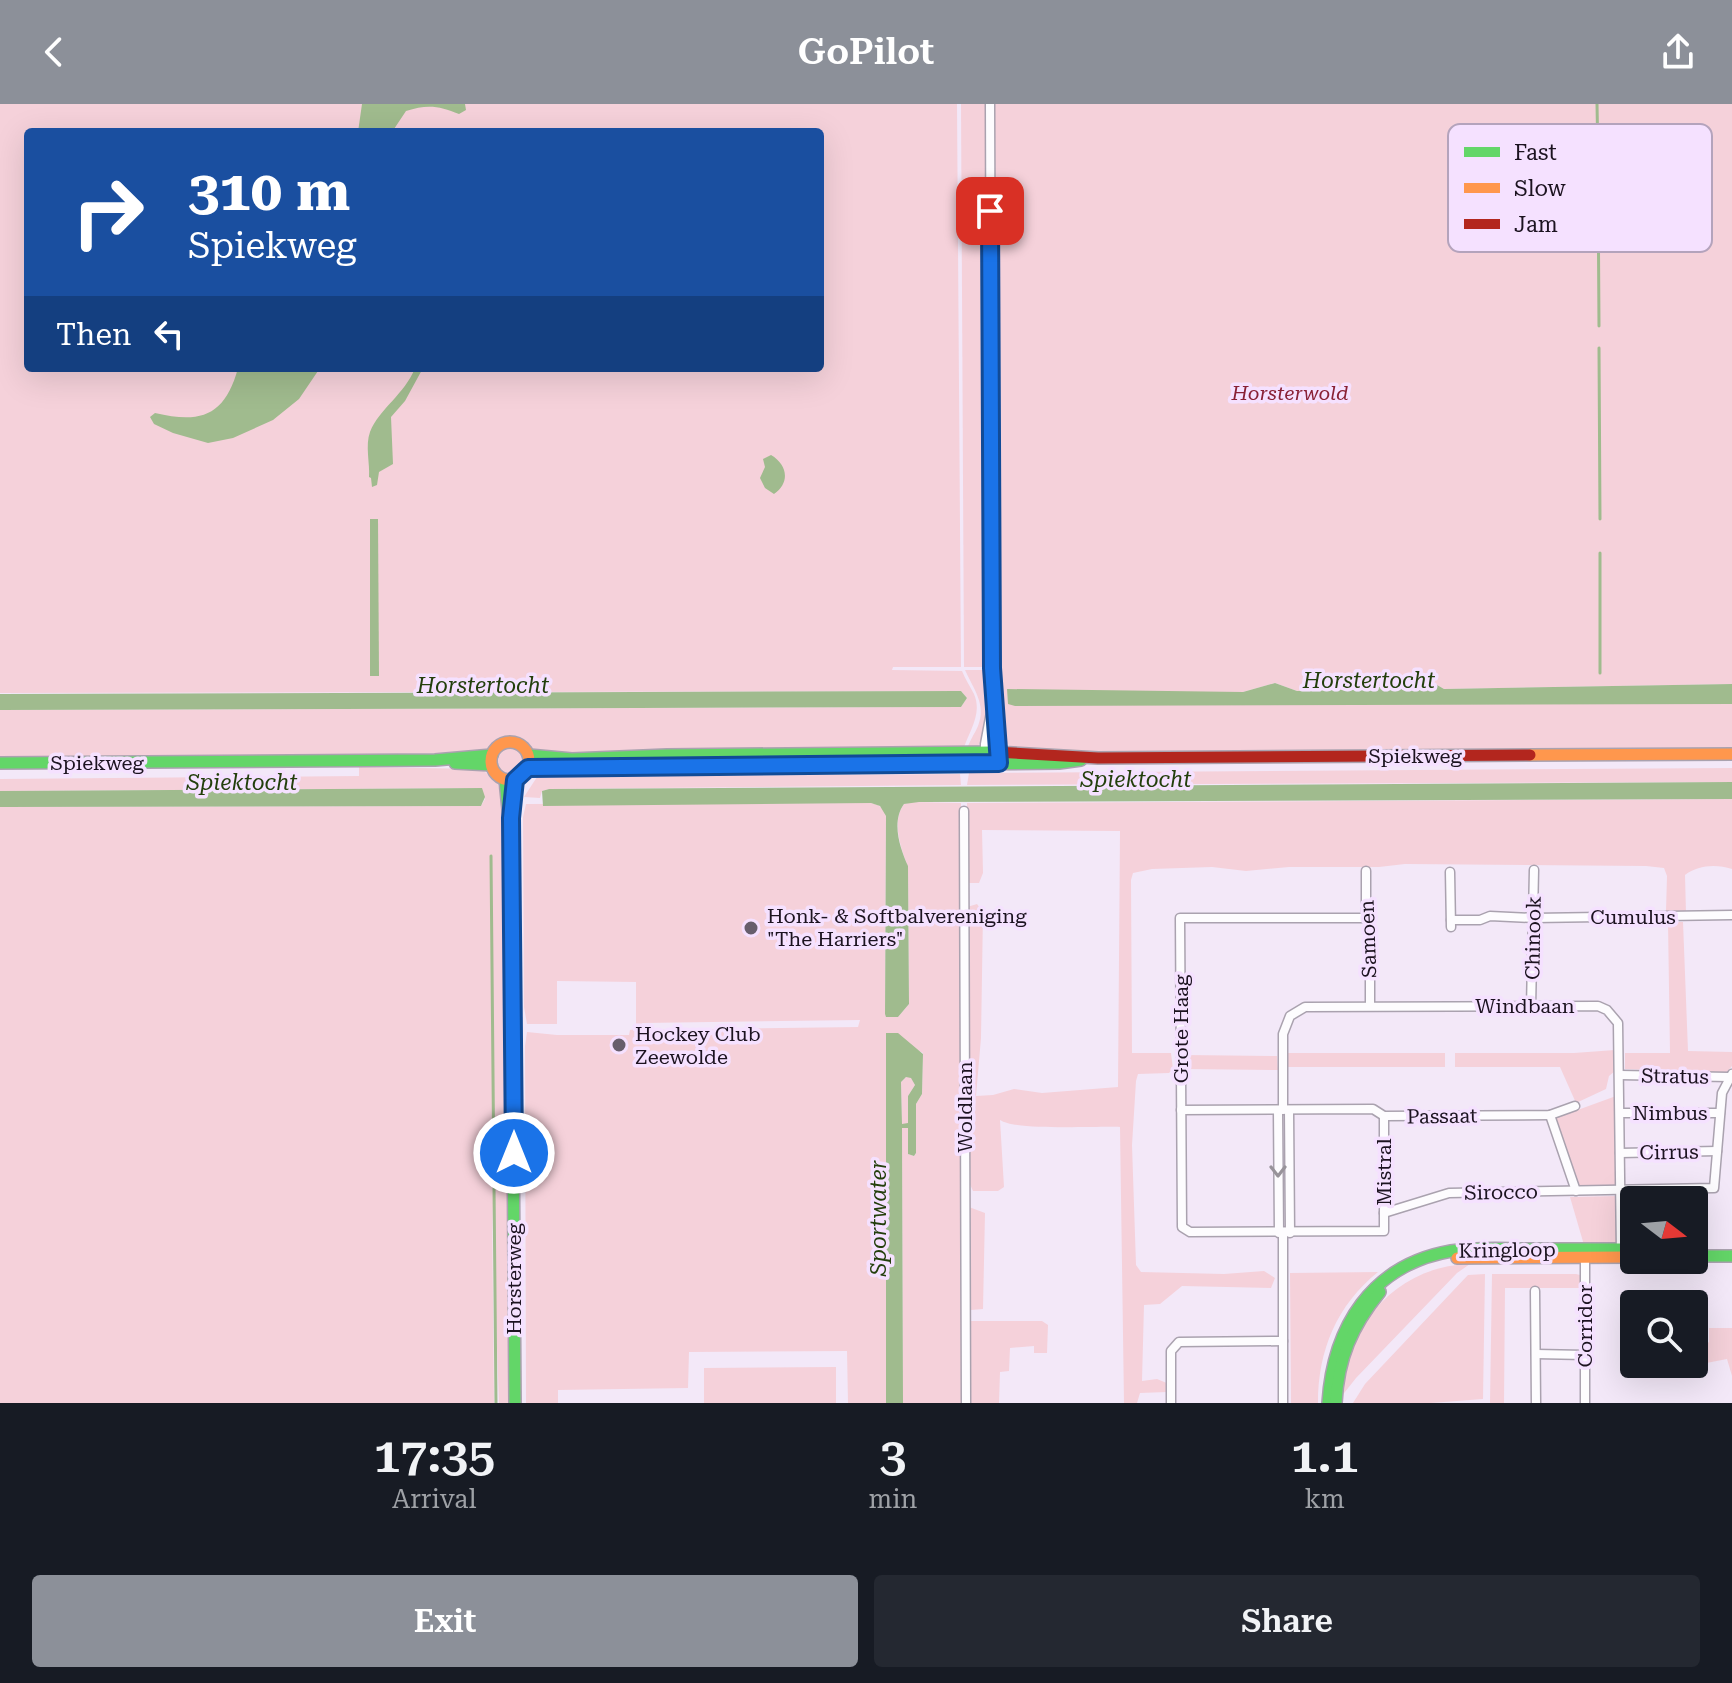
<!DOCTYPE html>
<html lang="en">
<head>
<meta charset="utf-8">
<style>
	body { margin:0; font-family:"Roboto Serif",serif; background:#242831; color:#f1f3f6; height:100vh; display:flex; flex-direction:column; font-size:30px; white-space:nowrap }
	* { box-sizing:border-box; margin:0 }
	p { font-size:26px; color:#9ea1a6 }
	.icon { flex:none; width:44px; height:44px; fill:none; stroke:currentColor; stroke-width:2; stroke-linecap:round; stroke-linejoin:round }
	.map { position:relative; height:1299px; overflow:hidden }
	.details { display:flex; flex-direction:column; background:#171b24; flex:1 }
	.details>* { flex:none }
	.banner { position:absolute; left:24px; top:24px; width:800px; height:244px; border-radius:8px; box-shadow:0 8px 32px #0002; background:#1a4fa0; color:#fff; overflow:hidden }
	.needle { width:52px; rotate:106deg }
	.controls { position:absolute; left:1620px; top:1082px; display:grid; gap:16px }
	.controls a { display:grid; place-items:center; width:88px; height:88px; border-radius:8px; background:#171b24; box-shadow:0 8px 32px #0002; font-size:40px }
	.pin { position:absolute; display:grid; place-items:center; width:68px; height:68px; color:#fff; margin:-34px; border-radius:16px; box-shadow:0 4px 12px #0006 }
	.me { position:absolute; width:88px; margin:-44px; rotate:0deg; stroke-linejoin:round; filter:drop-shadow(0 0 6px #0008) }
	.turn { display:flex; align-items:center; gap:28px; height:168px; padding:0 32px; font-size:36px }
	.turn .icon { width:104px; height:104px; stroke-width:2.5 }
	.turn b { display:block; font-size:56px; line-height:68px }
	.then { display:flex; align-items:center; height:76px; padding:0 32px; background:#0003; gap:16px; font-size:30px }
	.eta { display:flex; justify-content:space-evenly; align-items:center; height:136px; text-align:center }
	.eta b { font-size:48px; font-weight:600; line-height:56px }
	.button { display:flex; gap:16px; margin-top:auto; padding:16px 32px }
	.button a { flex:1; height:92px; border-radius:8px; background:#8c9099; color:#fff; font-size:32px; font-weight:600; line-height:92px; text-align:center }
	.button a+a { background:#242831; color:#f1f3f6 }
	header { display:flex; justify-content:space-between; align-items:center; height:104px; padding:0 32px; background:#8c9099; color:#fff; font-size:36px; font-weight:600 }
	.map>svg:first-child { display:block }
	.green { fill:#f5d1da; fill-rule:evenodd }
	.water { fill:#a0bb8e; fill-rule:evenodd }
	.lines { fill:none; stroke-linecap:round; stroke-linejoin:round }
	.stream { stroke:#a0bb8e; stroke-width:3 }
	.street-casing { stroke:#aaa2af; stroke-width:11 }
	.fast-casing { stroke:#aaa2af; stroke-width:14 }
	.slow-casing { stroke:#aaa2af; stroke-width:14 }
	.jam-casing { stroke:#aaa2af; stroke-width:14 }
	.street { stroke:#fdfcfe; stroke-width:8 }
	.fast { stroke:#63d668; stroke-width:11 }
	.slow { stroke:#ff974d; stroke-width:11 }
	.jam { stroke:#b3261e; stroke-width:11 }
	.oneway { stroke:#98939a }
	.route-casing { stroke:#114b97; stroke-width:20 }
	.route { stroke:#1a73e8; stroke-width:14 }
	.poi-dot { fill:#675e6c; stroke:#f5e1ff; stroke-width:3 }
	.labels { text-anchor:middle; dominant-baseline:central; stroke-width:7; stroke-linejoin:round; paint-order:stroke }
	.park-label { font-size:20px; font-style:italic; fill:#892136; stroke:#f5e1ff }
	.street-label { font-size:20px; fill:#1c1320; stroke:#f5e1ff }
	.poi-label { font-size:20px; fill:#1c1320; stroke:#f5e1ff; text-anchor:start }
	.water-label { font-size:22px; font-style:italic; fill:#233f0c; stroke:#f5e1ff }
	.key { fill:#f5e1ff; stroke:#b4a3bc; stroke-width:2 }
	.key-label { font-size:22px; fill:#1c1320 }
</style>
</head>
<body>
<header><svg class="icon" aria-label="back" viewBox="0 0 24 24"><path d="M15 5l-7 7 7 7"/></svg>GoPilot<svg class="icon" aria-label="share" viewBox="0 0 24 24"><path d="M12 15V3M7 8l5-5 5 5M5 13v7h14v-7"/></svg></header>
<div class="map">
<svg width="1732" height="1299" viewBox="0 0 1732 1299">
	<rect width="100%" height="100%" fill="#f3e8f8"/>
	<g class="green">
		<path d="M0,0h957l4,563h-68l-1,3 70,1c3,8 8,15 12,23 9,21 -6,38 -11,57l-396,4 -34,-4 -11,-11 -11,-3 -9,2 -22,14 -480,5v-48l961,-3 6,-9 -6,-7 -961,2zM28,28h792v236h-792z"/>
		<polygon points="961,0 985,0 988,563 964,563"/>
		<path d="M994,0h738v580l-288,5 -16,-9h-7l-10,10h-8l-13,-7 -18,6 -75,2 -22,-8 -32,9 -235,12h724v46l-642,3 -76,-3c-20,-14 -17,-55 -18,-77z"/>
		<path d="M965,566h24l-5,65c-4,9 -6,14 -17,14 3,-9 7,-14 11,-23 9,-21 -5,-38 -13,-56z"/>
		<circle cx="512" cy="657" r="14"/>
		<polygon points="359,663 481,665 497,677 500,688 507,763 511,1299 499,1299 492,1100 494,1299 0,1299 0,703 481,702 485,695 481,684 0,687 0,675 359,672"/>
		<polygon points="1732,664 1732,678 967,681 969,669"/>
		<polygon points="960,670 961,681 549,685 542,687 540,694 524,693 537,673"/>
		<path d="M1732,695v70c-16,-5 -34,-4 -47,6l1,38 -15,1 -5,-3 1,-35 -3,-8 -18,-2 -241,-2 -26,3h-90l-43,4 -34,-4 -60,2 -19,4 -2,7 1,173h39l2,16 -4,4 -31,1 -2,7 -4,64 4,120 5,7 83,2 40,-3 11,7 -4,10 -89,-2 -22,18 -16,1 -2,76 15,-2 12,5 -2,8 -27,1 -3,10h-13l-4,-276c-25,-1 -104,4 -120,-7l4,67 -6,4h-25l-4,-9c-1,-92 0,-183 -2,-275l10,-3 6,8 -2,126 -5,58 17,-1 21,-6 28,4 76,-6 2,-256 -138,-1 1,43 -4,10h-12v-80z"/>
		<path d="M912,698l49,1 3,600h-61l-1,-275h6v26l6,2 2,-3v-49l6,-10 1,-41 -37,-20v370h-38l-1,-52 -158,1 -1,36 -130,2v13h-32l-1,-357 2,-14 30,3h72l1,-5 6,-1v-47l-79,-1v43h-30l-3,-17 -1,-190 3,-13 345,-1c8,2 13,4 15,13l-1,198 2,3h11l11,-13 -1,-137c-7,-19 -17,-45 -4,-63zM860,916l-2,7 -215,3 -1,-7z"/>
		<polygon points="1668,818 1683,818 1688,947 1732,948 1732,962 1726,969 1625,965 1625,949 1670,949"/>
		<polygon points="1615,946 1615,967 1609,972 1606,985 1576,999 1560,963 1455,963 1455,949 1574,949"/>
		<rect x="1287" y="949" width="158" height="14"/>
		<polygon points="1185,951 1277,952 1278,966 1185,965"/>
		<polygon points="906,973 911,973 915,981 908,992 908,1020 902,1020 901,978"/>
		<polygon points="1616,992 1617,1083 1579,1083 1553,1015"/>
		<polygon points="1617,1092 1618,1140 1584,1141 1570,1093"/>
		<polygon points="969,1103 985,1109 983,1205 971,1206 968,1201"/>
		<path d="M1470,1160l-13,9 -101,105 -15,19c5,-72 55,-131 129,-133z"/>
		<path d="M1378,1168c-41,33 -60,78 -60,131h-27l-1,-130z"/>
		<polygon points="1485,1170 1483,1295 1431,1299 1353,1299 1365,1280 1468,1171"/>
		<polygon points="1492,1170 1576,1170 1580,1171 1582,1184 1505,1184 1504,1299 1490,1299"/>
		<polygon points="970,1217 1042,1217 1048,1221 1047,1249 1034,1249 1034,1242 1010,1244 1009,1267 1000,1268 999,1299 970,1299"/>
		<polygon points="1709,1224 1732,1224 1732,1272 1727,1255 1691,1262 1694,1260 1694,1230 1699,1226 1709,1239"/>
		<polygon points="836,1263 836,1299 704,1299 704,1264"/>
	</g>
	<g class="water">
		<path d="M362,0h103l1,6 -7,4c-19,-8 -32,-10 -53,-3l-14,21h-34z"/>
		<path d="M238,264h82l-21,31 -26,21 -40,18 -25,5 -35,-10 -19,-9 -4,-7 5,-4c46,11 70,3 83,-45z"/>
		<path d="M415,264h8l-18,33 -14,16 2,47 -14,8 -2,13 -5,2 -1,-9 -2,-1c1,-13 -4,-32 1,-45 9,-23 35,-38 45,-64z"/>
		<path d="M771,351c17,10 19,28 3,39l-9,-6 -5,-10 5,-11 -2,-8z"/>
		<polygon points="370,415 378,415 379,572 370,572"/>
		<polygon points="1425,574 1444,585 1732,580 1732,600 1015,602 1008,600 1007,585 1243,588 1275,579 1297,587 1372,585 1394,579 1403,586 1411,586"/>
		<polygon points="961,587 967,594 961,603 0,606 0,590"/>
		<path d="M1732,678v17l-813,3 -15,2c-13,18 -4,44 4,62l1,138 -11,13h-12l-1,-3 1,-198 -6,-10 -9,-3 -328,3 -1,-15 7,-2z"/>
		<polygon points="482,684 485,693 481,702 0,703 0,687"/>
		<path d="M886,929h12l25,21 -1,40 -6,10v49l-2,3 -6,-2v-26h-6l1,275h-17zM906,973l5,1 4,7 -7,11v27l-6,1 -1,-42z"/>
	</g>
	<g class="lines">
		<g class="stream">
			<polyline points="1597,0 1598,55"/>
			<polyline points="1598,70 1599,222"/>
			<polyline points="1599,244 1600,415"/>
			<polyline points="1600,449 1600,569"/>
			<polyline points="491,752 496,1299"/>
		</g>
		<g class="street-casing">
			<g id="street">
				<polyline points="990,0 992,564 999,651"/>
				<polyline points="985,659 985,640 992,603"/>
				<polyline points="964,707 966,1299"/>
				<polyline points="1366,767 1366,814 1370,821 1370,902"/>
				<polyline points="1450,768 1451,823"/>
				<polyline points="1366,814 1180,814 1182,1123 1190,1128 1384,1127 1384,1012"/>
				<polyline points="1451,816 1480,816 1490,812 1534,814 1732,811"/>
				<polyline points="1531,903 1534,766"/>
				<polyline points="1620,971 1729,973"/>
				<polyline points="1181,1006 1373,1005 1384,1012 1550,1011 1575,1002"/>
				<polyline points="1278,1006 1279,1129"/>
				<polyline points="1283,1006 1283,930 1290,912 1305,903 1598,902 1607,906 1618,919 1621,1149"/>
				<polyline points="1289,1006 1290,1129"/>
				<polyline points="1620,1009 1720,1009"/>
				<polyline points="1550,1011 1576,1087"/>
				<polyline points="1620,1049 1717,1047"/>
				<polyline points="1384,1109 1449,1089 1714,1084 1722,989 1732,970"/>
				<polyline points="1585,1148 1585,1299"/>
				<polyline points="1535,1187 1536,1299"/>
				<polyline points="1536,1250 1585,1251"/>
				<polyline points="1171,1299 1171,1247 1179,1238 1283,1237"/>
				<polyline points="1283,1299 1283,1129"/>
			</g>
		</g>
		<g class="fast-casing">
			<g id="fast">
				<polyline points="529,651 572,655 667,651 995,648"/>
				<polyline points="0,659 435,656 492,651"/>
				<polyline points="455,659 491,661"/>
				<polyline points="528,664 1059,659 1081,656"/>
				<polyline points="505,676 511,734 515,1299"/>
				<polyline points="1694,1152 1732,1152"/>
				<path d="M1328,1299c5,-76 43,-138 123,-152 26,-4 53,-2 79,-2 35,0 69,0 104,0"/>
				<path d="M1336,1299c2,-44 16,-77 44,-111"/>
			</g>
		</g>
		<g class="slow-casing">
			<g id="slow">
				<circle cx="510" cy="657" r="19"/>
				<polyline points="1530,651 1732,650"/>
				<polyline points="511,714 515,676"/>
				<polyline points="1457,1154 1634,1153"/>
			</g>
		</g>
		<g class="jam-casing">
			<polyline id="jam" points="995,648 1098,654 1530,651"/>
		</g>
		<use href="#street" class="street"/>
		<use href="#fast" class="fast"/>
		<use href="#slow" class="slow"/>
		<use href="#jam" class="jam"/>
	</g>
	<defs><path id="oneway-chevron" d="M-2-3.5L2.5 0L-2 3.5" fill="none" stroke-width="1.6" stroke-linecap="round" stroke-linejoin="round" transform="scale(2)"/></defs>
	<use class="oneway" href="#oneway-chevron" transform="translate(1278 1067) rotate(90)"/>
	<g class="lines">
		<g class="route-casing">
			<polyline id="route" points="514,1049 511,714 515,676 528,664 999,659 992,564 990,107"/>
		</g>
		<use href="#route" class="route"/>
	</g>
	<g class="poi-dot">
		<circle cx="751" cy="824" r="8"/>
		<circle cx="619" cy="941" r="8"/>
	</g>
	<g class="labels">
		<g class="park-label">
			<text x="1290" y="289">Horsterwold</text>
		</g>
		<g class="street-label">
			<text x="1415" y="652">Spiekweg</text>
			<text x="97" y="659">Spiekweg</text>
			<text x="1633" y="813">Cumulus</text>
			<text transform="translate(1533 834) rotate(-89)">Chinook</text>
			<text transform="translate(1368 835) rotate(-92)">Samoen</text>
			<text x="1525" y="902">Windbaan</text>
			<text transform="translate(1181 925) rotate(-90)">Grote Haag</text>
			<text transform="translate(1675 972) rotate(1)">Stratus</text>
			<text transform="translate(965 1003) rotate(-90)">Woldlaan</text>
			<text x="1670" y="1009">Nimbus</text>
			<text transform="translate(1442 1012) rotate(-1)">Passaat</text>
			<text transform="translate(1669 1048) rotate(-1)">Cirrus</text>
			<text transform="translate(1384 1068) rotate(-90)">Mistral</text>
			<text transform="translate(1501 1088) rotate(-1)">Sirocco</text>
			<text transform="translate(1507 1146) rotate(-1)">Kringloop</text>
			<text transform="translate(514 1175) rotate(-90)">Horsterweg</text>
			<text transform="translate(1585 1222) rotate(-90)">Corridor</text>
		</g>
		<g class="poi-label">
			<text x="767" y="812">Honk- &amp; Softbalvereniging<tspan x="767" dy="23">"The Harriers"</tspan></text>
			<text x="635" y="930">Hockey Club<tspan x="635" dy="23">Zeewolde</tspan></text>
		</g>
		<g class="water-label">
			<text x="1369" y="576">Horstertocht</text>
			<text x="483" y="581">Horstertocht</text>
			<text x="1136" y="675">Spiektocht</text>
			<text x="242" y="678">Spiektocht</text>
			<text transform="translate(878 1114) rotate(-90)">Sportwater</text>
		</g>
	</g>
	<rect x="1448" y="20" width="264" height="128" rx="12" class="key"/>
	<rect x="1464" y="43" width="36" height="10" fill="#63d668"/>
	<rect x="1464" y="79" width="36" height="10" fill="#ff974d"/>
	<rect x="1464" y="115" width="36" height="10" fill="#b3261e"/>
	<g class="key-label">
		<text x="1514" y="56">Fast</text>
		<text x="1514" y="92">Slow</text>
		<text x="1514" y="128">Jam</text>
	</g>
</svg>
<div class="controls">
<a><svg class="needle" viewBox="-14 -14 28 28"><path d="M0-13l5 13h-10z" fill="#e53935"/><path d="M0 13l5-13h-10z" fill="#9ea1a6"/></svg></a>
<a><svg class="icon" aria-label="search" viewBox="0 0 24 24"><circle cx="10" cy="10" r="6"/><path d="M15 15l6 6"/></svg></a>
</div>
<div class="pin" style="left:990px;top:107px;background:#d93025"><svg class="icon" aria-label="arrive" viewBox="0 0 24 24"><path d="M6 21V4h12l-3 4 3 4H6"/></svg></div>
<svg class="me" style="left:514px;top:1049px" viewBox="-20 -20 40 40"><circle r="17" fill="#1a73e8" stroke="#fff" stroke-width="3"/><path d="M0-11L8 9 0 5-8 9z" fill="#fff"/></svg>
<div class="banner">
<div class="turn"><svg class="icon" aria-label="right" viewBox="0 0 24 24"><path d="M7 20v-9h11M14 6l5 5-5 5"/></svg><div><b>310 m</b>Spiekweg</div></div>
<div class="then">Then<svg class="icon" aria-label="left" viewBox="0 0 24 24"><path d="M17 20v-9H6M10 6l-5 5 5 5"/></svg></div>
</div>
</div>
<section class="details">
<div class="eta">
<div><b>17:35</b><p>Arrival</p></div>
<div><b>3</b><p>min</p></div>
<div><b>1.1</b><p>km</p></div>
</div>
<div class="button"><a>Exit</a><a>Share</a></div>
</section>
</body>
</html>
